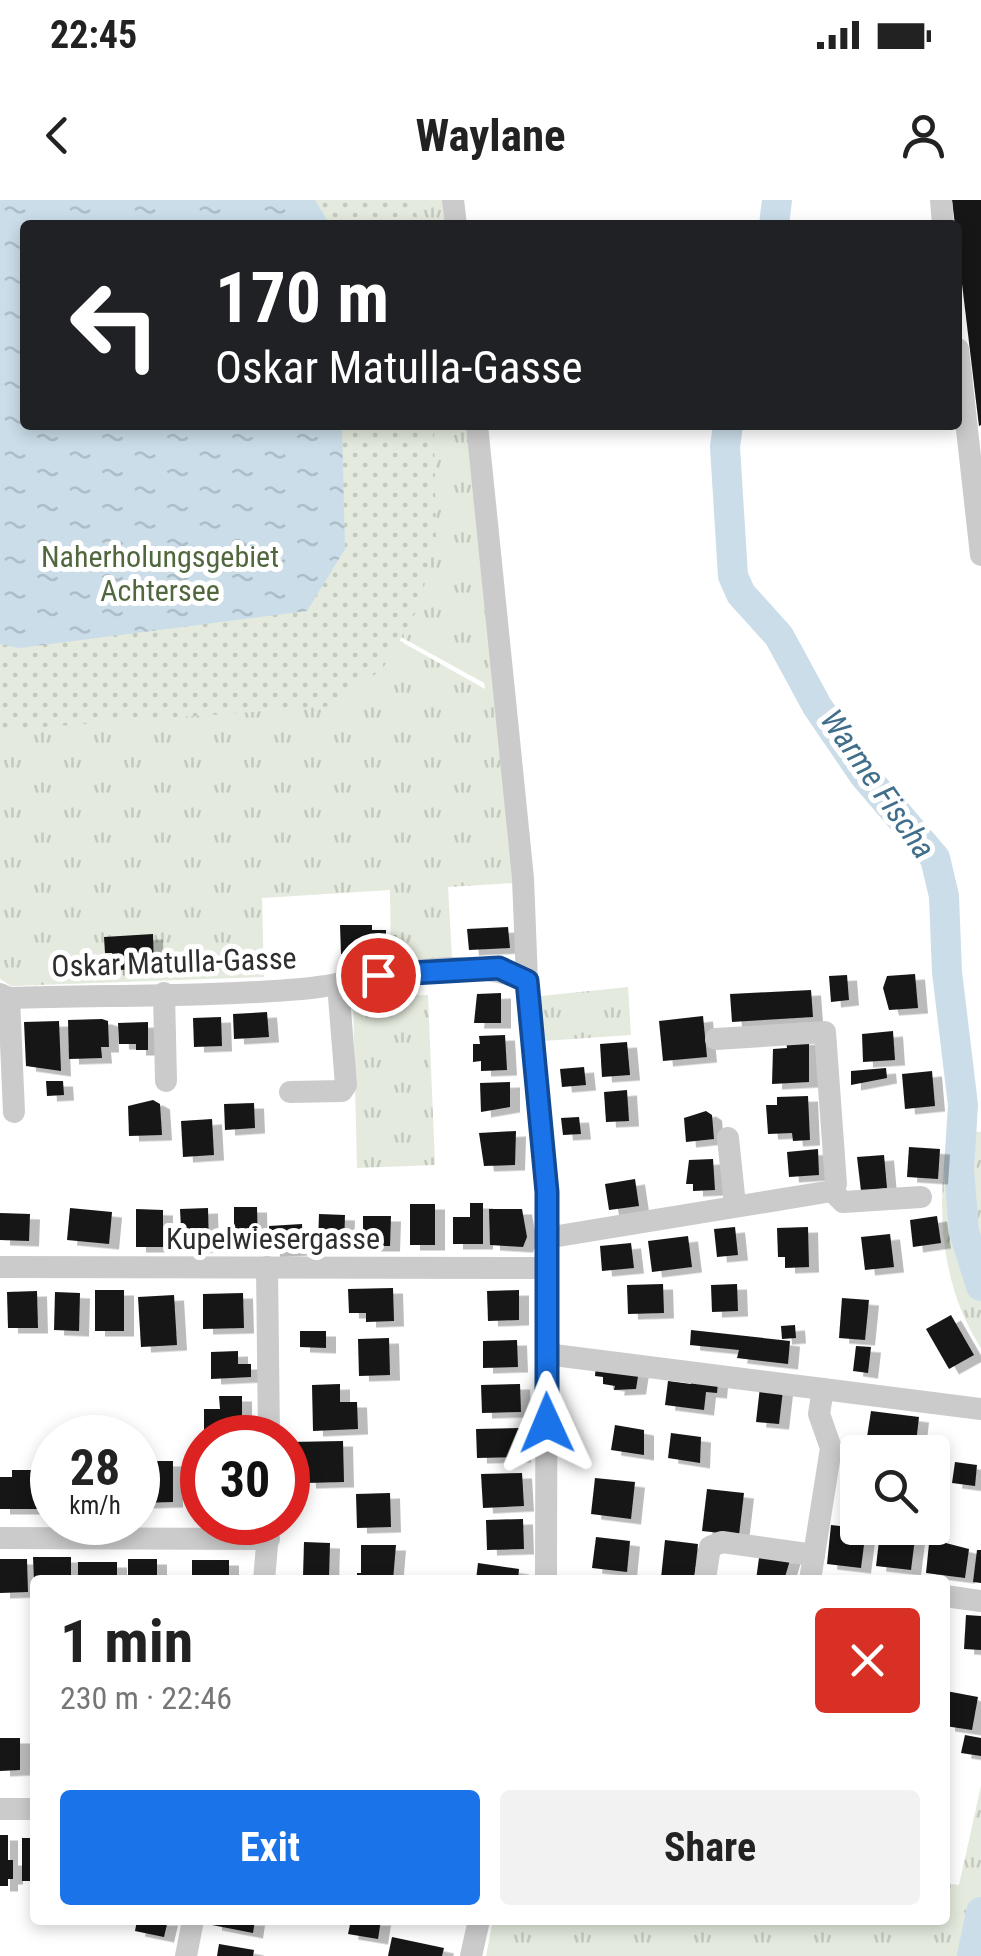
<!DOCTYPE html>
<html lang="en">
<head>
<meta charset="utf-8">
<style>
	body { margin:0; font-family:"Roboto Condensed",sans-serif; background:#f2f2f2; color:#222; height:100vh; display:flex; flex-direction:column; font-size:38px; white-space:nowrap }
	* { box-sizing:border-box; margin:0 }
	p { font-size:32px; color:#767676 }
	.icon { flex:none; width:55px; height:55px; fill:none; stroke:currentColor; stroke-width:2; stroke-linecap:round; stroke-linejoin:round }
	.map { position:relative; flex:1; overflow:hidden }
	.sheet { position:absolute; left:30px; top:1375px; width:920px; height:350px; display:flex; flex-direction:column; background:#fff; border-radius:10px; box-shadow:0 5px 15px #0003 }
	.sheet>* { flex:none }
	.guide { position:absolute; left:20px; top:20px; width:942px; height:210px; border-radius:10px; box-shadow:0 5px 15px #0003; background:#202124; color:#fff; overflow:hidden }
	.buttons { position:absolute; left:840px; top:1235px; display:grid; gap:20px }
	.buttons a { display:grid; place-items:center; width:110px; height:110px; border-radius:10px; background:#fff; box-shadow:0 5px 15px #0003; font-size:50px }
	.speed { position:absolute; left:30px; top:1215px; display:flex; gap:20px; font-size:50px; font-weight:700; text-align:center }
	.speed>* { display:grid; place-content:center; width:130px; height:130px; border-radius:50%; background:#fff; box-shadow:0 5px 15px #0003; line-height:1 }
	.speed small { font-size:25px; font-weight:400 }
	.speed .limit { border:15px solid #d22; background:#fff; color:#111 }
	.pin { position:absolute; display:grid; place-items:center; width:85px; height:85px; color:#fff; margin:-42px; border:5px solid #fff; border-radius:50%; box-shadow:0 2px 10px #0007 }
	.me { position:absolute; width:110px; margin:-55px; rotate:359deg; stroke-linejoin:round; filter:drop-shadow(0 0 8px #0008) }
	.turn { display:flex; align-items:center; gap:35px; height:210px; padding:0 30px; font-size:45px }
	.turn .icon { width:130px; height:130px; stroke-width:2.5 }
	.turn b { display:block; font-size:70px; line-height:85px }
	.round { display:grid; place-items:center; flex:none; width:105px; height:105px; border-radius:10px; background:#f2f2f2 }
	.head { display:flex; align-items:center; justify-content:space-between; height:170px; padding:0 30px }
	h1 { font-size:60px; font-weight:700; line-height:75px }
	.cta { display:flex; gap:20px; margin-top:auto; padding:20px 30px }
	.cta a { flex:1; height:115px; border-radius:10px; background:#1a73e8; color:#fff; font-size:40px; font-weight:700; line-height:115px; text-align:center }
	.cta a+a { background:#f2f2f2; color:#222 }
	.status { display:flex; justify-content:space-between; align-items:center; height:70px; padding:0 50px; background:#fff; direction:ltr }
	.status svg { height:28px; fill:currentColor }
	header { display:flex; justify-content:space-between; align-items:center; height:130px; padding:0 30px; background:#fff; font-size:45px; font-weight:700 }
	.map>svg:first-child { display:block }
	.grass { fill:url(#grass-tufts); fill-rule:evenodd }
	.park { fill:url(#park-dots) }
	.water { fill:url(#water-ripples) }
	.lines { fill:none; stroke-linecap:round; stroke-linejoin:round }
	.river { stroke:#cadde9; stroke-width:30 }
	.building { fill:#151515; filter:url(#shadow) }
	.minor { stroke:#cbcbcb; stroke-width:22 }
	.route-casing { stroke:#114b97; stroke-width:25 }
	.route { stroke:#1a73e8; stroke-width:18 }
	.labels { text-anchor:middle; dominant-baseline:central; stroke-width:10; stroke-linejoin:round; paint-order:stroke }
	.park-label { font-size:30px; fill:#51673e; stroke:#fff }
	.street-label { font-size:30px; fill:#2e2e2e; stroke:#fff }
	.water-label { font-size:32px; font-style:italic; fill:#416e8b; stroke:#fff }
</style>
</head>
<body>
<div class="status"><b>22:45</b><svg viewBox="0 0 49 12"><path d="M0 12V9h3v3zM5 12V6h3v6zM10 12V3h3v9zM15 12V0h3v12zM26 1h20v11H26zM47 4h2v5h-2z"/></svg></div>
<header><svg class="icon" aria-label="back" viewBox="0 0 24 24"><path d="M15 5l-7 7 7 7"/></svg>Waylane<svg class="icon" aria-label="person" viewBox="0 0 24 24"><circle cx="12" cy="8" r="4"/><path d="M4 21q1-7 8-7t8 7"/></svg></header>
<div class="map">
<svg width="981" height="1756" viewBox="0 0 981 1756">
	<defs>
		<pattern id="grass-tufts" width="24" height="20" patternUnits="userSpaceOnUse" patternTransform="scale(2.5)"><rect width="24" height="20" fill="#e4eadd"/><path d="M3 7l-1-3M5 7V3M7 7l1-3M15 17l-1-3M17 17v-4M19 17l1-3" fill="none" stroke="#c4c9be"/></pattern>
		<pattern id="park-dots" width="8" height="8" patternUnits="userSpaceOnUse" patternTransform="scale(2.5)"><rect width="8" height="8" fill="#e4eadd"/><path d="M2 2h.1M6 6h.1" fill="none" stroke="#c4c9be" stroke-width="1.8" stroke-linecap="round"/></pattern>
		<pattern id="water-ripples" width="26" height="14" patternUnits="userSpaceOnUse" patternTransform="scale(2.5)"><rect width="26" height="14" fill="#cadde9"/><path d="M2 4q2-2 4 0t4 0M15 11q2-2 4 0t4 0" fill="none" stroke="#aebec8"/></pattern>
		<filter id="shadow"><feDropShadow dx="10" dy="5.5" stdDeviation="0" flood-color="#0004"/></filter>
	</defs>
	<rect width="100%" height="100%" fill="#fff"/>
	<g class="grass">
		<polygon points="384,0 448,0 450,25 392,25"/>
		<path d="M412,225h58l45,458 -67,4 4,71 -61,4 -1,-72 -128,8 2,79 -253,9 -11,-7v-266zM401,437l83,46 1,6 -85,-48z"/>
		<polygon points="628,787 631,835 543,841 541,796"/>
		<polygon points="428,795 435,965 357,968 353,796"/>
		<path d="M948,929l33,3v216c-43,-66 -44,-145 -33,-219z"/>
		<polygon points="981,1586 981,1756 486,1756 493,1720 945,1720 945,1683 959,1685"/>
	</g>
	<polygon class="park" points="0,0 413,0 419,25 25,25 25,225 434,225 436,338 419,407 383,468 335,506 0,530"/>
	<polygon class="water" points="0,0 315,0 330,25 25,25 25,225 342,225 345,349 307,411 19,448 0,444"/>
	<g class="lines">
		<g class="river">
			<polyline points="774,25 777,0"/>
			<polyline points="728,225 725,247 733,376 741,394 779,436 817,506 864,575 935,658 944,696 947,772 963,905 959,969 964,1032 981,1086"/>
			<polyline points="972,1756 981,1712"/>
		</g>
	</g>
	<g class="building">
		<polygon points="952,0 981,0 981,225 979,226"/>
		<polygon points="340,725 372,725 372,730 386,730 386,753 341,754"/>
		<polygon points="508,727 510,748 469,750 467,729"/>
		<polygon points="153,734 154,769 113,770 112,753 105,753 104,737"/>
		<polygon points="915,774 918,808 889,810 883,788 887,776"/>
		<polygon points="847,775 849,800 831,802 829,776"/>
		<polygon points="811,790 813,817 732,822 730,794"/>
		<polygon points="501,793 501,823 474,823 477,794"/>
		<polygon points="267,812 269,837 234,839 233,814"/>
		<polygon points="703,816 707,857 663,861 659,821"/>
		<polygon points="221,817 222,846 194,847 193,818"/>
		<polygon points="102,819 108,821 109,847 101,847 102,858 69,859 68,820"/>
		<polygon points="59,821 61,871 26,866 24,822"/>
		<polygon points="148,822 148,850 136,850 136,844 119,844 118,823"/>
		<polygon points="893,831 895,860 863,862 862,834"/>
		<polygon points="505,835 507,870 481,871 481,861 473,862 473,844 480,844 479,836"/>
		<polygon points="809,839 809,882 772,884 773,849 787,848 786,840"/>
		<polygon points="627,842 630,875 602,877 600,844"/>
		<polygon points="584,867 586,885 562,887 560,869"/>
		<polygon points="886,868 887,878 851,885 851,871"/>
		<polygon points="932,871 935,906 905,909 902,874"/>
		<polygon points="46,881 63,881 64,895 47,896"/>
		<polygon points="510,882 510,907 481,912 480,883"/>
		<polygon points="627,890 629,921 606,922 604,892"/>
		<polygon points="808,896 810,940 793,941 792,933 768,934 766,905 777,905 777,897"/>
		<polygon points="153,900 160,904 162,935 129,936 128,906"/>
		<polygon points="254,903 255,928 225,930 224,904"/>
		<polygon points="706,911 712,915 714,939 686,942 684,918"/>
		<polygon points="579,917 581,934 563,935 561,918"/>
		<polygon points="212,919 214,955 183,957 181,921"/>
		<polygon points="516,931 515,965 484,966 479,933"/>
		<polygon points="909,947 940,949 938,979 907,977"/>
		<polygon points="818,949 819,975 789,977 787,952"/>
		<polygon points="884,955 887,988 861,991 857,957"/>
		<polygon points="713,959 715,990 693,991 693,984 686,984 689,960"/>
		<polygon points="635,979 639,1006 609,1010 605,984"/>
		<polygon points="470,1003 483,1003 483,1044 453,1044 453,1017 470,1017"/>
		<rect x="410" y="1004" width="25" height="41"/>
		<polygon points="234,1007 257,1007 258,1047 226,1047 226,1024 234,1024"/>
		<polygon points="70,1008 112,1012 109,1044 67,1040"/>
		<polygon points="208,1008 209,1047 182,1048 180,1009"/>
		<polygon points="136,1009 163,1010 163,1047 136,1047"/>
		<polygon points="489,1009 522,1009 527,1037 523,1047 490,1045"/>
		<polygon points="0,1013 30,1014 29,1041 0,1040"/>
		<polygon points="319,1014 345,1015 344,1046 318,1045"/>
		<polygon points="363,1016 391,1016 390,1046 363,1046"/>
		<polygon points="937,1016 941,1043 913,1047 910,1020"/>
		<polygon points="302,1024 303,1050 270,1052 269,1026"/>
		<polygon points="735,1027 738,1055 717,1057 714,1029"/>
		<polygon points="808,1027 809,1067 785,1068 785,1057 778,1057 777,1028"/>
		<polygon points="890,1034 894,1067 865,1070 861,1037"/>
		<polygon points="688,1036 692,1067 652,1072 648,1041"/>
		<polygon points="631,1043 634,1068 602,1071 600,1046"/>
		<polygon points="663,1084 664,1113 628,1114 627,1085"/>
		<polygon points="737,1084 738,1111 712,1112 711,1085"/>
		<polygon points="393,1088 394,1121 366,1122 366,1113 349,1113 348,1089"/>
		<rect x="95" y="1090" width="29" height="41"/>
		<polygon points="519,1090 519,1120 488,1121 487,1091"/>
		<polygon points="37,1091 38,1128 8,1128 7,1092"/>
		<polygon points="55,1092 80,1093 79,1131 54,1130"/>
		<polygon points="243,1093 244,1128 203,1129 203,1094"/>
		<polygon points="174,1095 177,1145 141,1147 138,1097"/>
		<polygon points="842,1098 869,1100 865,1140 839,1138"/>
		<polygon points="951,1115 974,1155 949,1169 926,1129"/>
		<polygon points="795,1125 796,1138 782,1139 781,1126"/>
		<polygon points="691,1130 790,1141 788,1164 737,1158 739,1150 690,1145"/>
		<polygon points="300,1131 326,1131 326,1148 300,1147"/>
		<polygon points="389,1138 390,1175 359,1176 358,1139"/>
		<polygon points="517,1140 518,1167 483,1168 483,1141"/>
		<polygon points="856,1146 871,1147 868,1173 853,1171"/>
		<polygon points="238,1151 238,1164 251,1164 251,1177 211,1179 211,1152"/>
		<polygon points="596,1165 639,1170 636,1189 614,1190 615,1186 603,1184 603,1177 595,1176"/>
		<polygon points="692,1179 718,1182 717,1193 706,1192 704,1210 665,1205 668,1181 691,1184"/>
		<polygon points="340,1184 340,1202 357,1202 358,1229 313,1231 312,1185"/>
		<polygon points="520,1184 521,1212 482,1213 481,1185"/>
		<polygon points="760,1187 783,1190 779,1224 756,1222"/>
		<polygon points="219,1196 242,1196 242,1233 204,1234 204,1209 220,1209"/>
		<polygon points="871,1211 919,1217 916,1243 867,1237"/>
		<polygon points="615,1225 644,1230 644,1255 611,1250"/>
		<polygon points="520,1228 521,1257 477,1258 476,1229"/>
		<polygon points="671,1233 701,1237 700,1263 668,1258"/>
		<polygon points="343,1241 344,1282 306,1283 305,1263 291,1263 290,1242"/>
		<polygon points="140,1261 173,1261 173,1302 140,1303"/>
		<polygon points="955,1262 977,1265 975,1286 952,1283"/>
		<polygon points="851,1265 858,1266 858,1286 849,1285"/>
		<polygon points="12,1270 32,1270 32,1293 39,1293 39,1309 0,1309 0,1277 12,1277"/>
		<polygon points="522,1273 524,1306 483,1308 481,1274"/>
		<polygon points="595,1278 635,1282 631,1319 591,1314"/>
		<polygon points="46,1289 52,1289 52,1310 46,1311"/>
		<polygon points="707,1289 744,1293 739,1335 702,1331"/>
		<polygon points="390,1293 391,1327 357,1328 356,1294"/>
		<polygon points="523,1319 524,1349 487,1350 486,1320"/>
		<polygon points="831,1325 866,1329 861,1368 827,1364"/>
		<polygon points="880,1333 915,1338 911,1370 876,1366"/>
		<polygon points="596,1337 630,1341 627,1372 592,1368"/>
		<polygon points="665,1340 698,1344 694,1380 661,1378"/>
		<polygon points="934,1340 969,1349 965,1378 926,1373 929,1344"/>
		<polygon points="304,1342 330,1343 329,1377 303,1377"/>
		<polygon points="361,1345 396,1345 393,1380 357,1380 357,1373 361,1373"/>
		<polygon points="977,1350 981,1350 981,1383 973,1382"/>
		<polygon points="33,1357 71,1357 71,1380 34,1380"/>
		<polygon points="791,1357 784,1380 756,1380 759,1358"/>
		<polygon points="0,1359 27,1359 28,1392 0,1393"/>
		<rect x="128" y="1359" width="29" height="21"/>
		<rect x="192" y="1360" width="37" height="20"/>
		<rect x="78" y="1362" width="39" height="18"/>
		<polygon points="478,1363 519,1369 518,1380 476,1380"/>
		<polygon points="966,1415 981,1416 981,1450 964,1449"/>
		<polygon points="946,1491 978,1497 972,1530 945,1526"/>
		<polygon points="965,1535 981,1538 981,1556 961,1553"/>
		<polygon points="0,1538 20,1538 20,1570 0,1571"/>
		<rect x="30" y="1557" width="5" height="29"/>
		<polygon points="0,1635 8,1635 8,1660 13,1660 13,1679 8,1679 8,1686 0,1686"/>
		<rect x="22" y="1638" width="13" height="43"/>
		<polygon points="137,1720 168,1720 164,1737 135,1731"/>
		<polygon points="212,1720 255,1720 253,1733 212,1725"/>
		<polygon points="351,1720 381,1720 378,1739 348,1734"/>
		<polygon points="392,1737 444,1748 442,1756 388,1756"/>
		<polygon points="219,1744 254,1750 253,1756 217,1756"/>
	</g>
	<g class="lines">
		<g class="minor">
			<polyline points="453,0 456,25"/>
			<polyline points="941,0 943,25"/>
			<polyline points="958,149 981,355"/>
			<polyline points="477,225 523,678 527,781 547,993 546,1380"/>
			<polyline points="164,793 166,881"/>
			<path d="M0,794l9,4c97,-3 195,-1 292,-9 73,-6 157,-39 226,-8"/>
			<polyline points="9,798 14,912"/>
			<polyline points="290,892 342,891 346,885 338,784"/>
			<polyline points="728,938 735,1005"/>
			<polyline points="832,991 843,1002 921,997"/>
			<polyline points="546,1038 832,991 836,984 825,832 716,839"/>
			<polyline points="0,1067 546,1068"/>
			<polyline points="267,1067 269,1238"/>
			<polyline points="546,1154 823,1189 819,1214 831,1248 810,1380"/>
			<polyline points="823,1189 981,1209"/>
			<polyline points="0,1338 269,1339"/>
			<polyline points="705,1379 710,1347 722,1342 814,1355"/>
			<polyline points="264,1380 269,1322"/>
			<polyline points="945,1396 981,1401"/>
			<polyline points="0,1609 35,1609"/>
			<polyline points="186,1756 193,1720"/>
			<polyline points="471,1756 479,1720"/>
		</g>
	</g>
	<g class="lines">
		<g class="route-casing">
			<polyline id="route" points="378,775 499,768 527,781 547,992 547,1223"/>
		</g>
		<use href="#route" class="route"/>
	</g>
	<g class="labels">
		<g class="park-label">
			<text x="160" y="356">Naherholungsgebiet<tspan x="160" dy="34">Achtersee</tspan></text>
		</g>
		<g class="street-label">
			<text transform="translate(174 762) rotate(-2)">Oskar Matulla-Gasse</text>
			<text x="273" y="1038">Kupelwiesergasse</text>
		</g>
		<g class="water-label">
			<text transform="translate(878 584) rotate(55)">Warme Fischa</text>
		</g>
	</g>
</svg>
<div class="buttons">
<a><svg class="icon" aria-label="search" viewBox="0 0 24 24"><circle cx="10" cy="10" r="6"/><path d="M15 15l6 6"/></svg></a>
</div>
<div class="speed"><div>28<small>km/h</small></div><div class="limit">30</div></div>
<div class="pin" style="left:378px;top:775px;background:#d93025"><svg class="icon" aria-label="arrive" viewBox="0 0 24 24"><path d="M6 21V4h12l-3 4 3 4H6"/></svg></div>
<svg class="me" style="left:547px;top:1223px" viewBox="-20 -20 40 40"><path d="M0-17L14 15 0 8-14 15z" fill="#1a73e8" stroke="#fff" stroke-width="4"/></svg>
<div class="guide">
<div class="turn"><svg class="icon" aria-label="left" viewBox="0 0 24 24"><path d="M17 20v-9H6M10 6l-5 5 5 5"/></svg><div><b>170 m</b>Oskar Matulla-Gasse</div></div>
</div>
<section class="sheet">
<div class="head"><div><h1>1 min</h1><p>230 m · 22:46</p></div><a class="round" style="background:#d93025;color:#fff"><svg class="icon" aria-label="close" viewBox="0 0 24 24"><path d="M6 6l12 12M18 6L6 18"/></svg></a></div>
<div class="cta"><a>Exit</a><a>Share</a></div>
</section>
</div>
</body>
</html>
